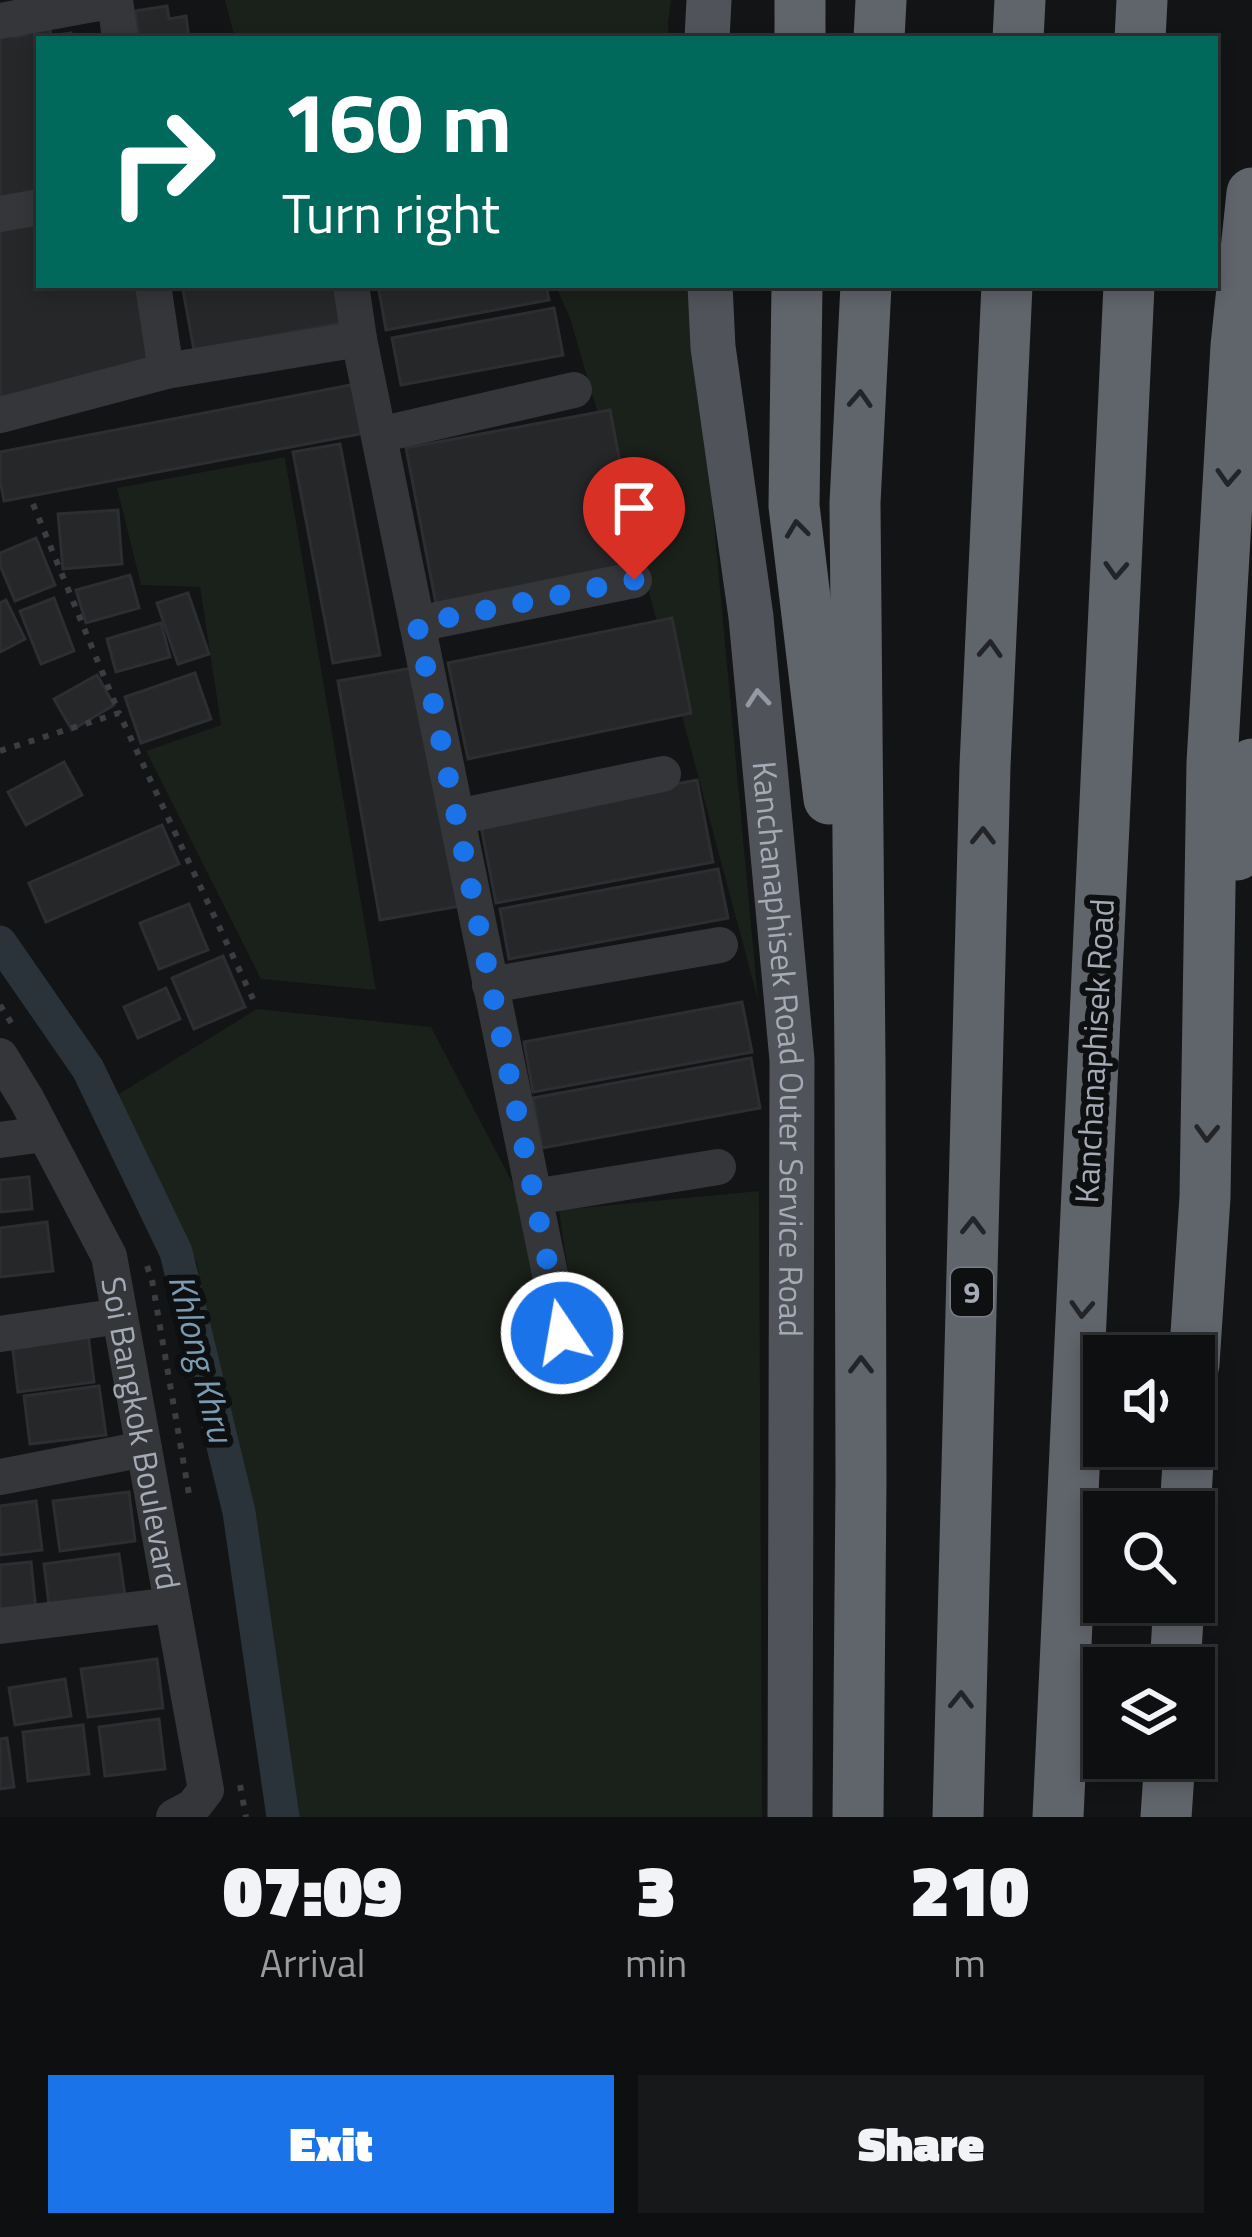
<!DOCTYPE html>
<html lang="en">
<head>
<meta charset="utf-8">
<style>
	body { margin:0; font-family:"Titillium Web",sans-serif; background:#171819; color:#f1f3f6; height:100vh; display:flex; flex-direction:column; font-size:45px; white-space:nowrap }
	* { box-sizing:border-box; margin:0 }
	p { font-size:39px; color:#9b9c9f }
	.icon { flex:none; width:66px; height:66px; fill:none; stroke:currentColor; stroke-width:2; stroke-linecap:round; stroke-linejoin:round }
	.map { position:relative; height:1817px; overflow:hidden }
	.side { display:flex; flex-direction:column; background:#0e0f10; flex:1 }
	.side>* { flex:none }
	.guide { position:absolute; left:36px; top:36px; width:1182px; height:252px; border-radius:0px; box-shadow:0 6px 18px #0003,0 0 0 3px #2e2f30; background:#00695c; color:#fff; overflow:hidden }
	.fabs { position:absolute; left:1083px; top:1335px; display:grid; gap:24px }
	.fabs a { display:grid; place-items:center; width:132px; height:132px; border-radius:0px; background:#0e0f10; box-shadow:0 6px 18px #0003,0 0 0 3px #2e2f30; font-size:60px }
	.pin { position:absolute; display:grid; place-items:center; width:102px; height:102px; color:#fff; margin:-123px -51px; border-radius:50% 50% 50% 0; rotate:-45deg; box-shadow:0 0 12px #0007 }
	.pin .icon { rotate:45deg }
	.me { position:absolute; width:132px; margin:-66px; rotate:348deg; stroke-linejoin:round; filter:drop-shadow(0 0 9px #0008) }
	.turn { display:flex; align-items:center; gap:42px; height:252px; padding:0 48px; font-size:54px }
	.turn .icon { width:156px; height:156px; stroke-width:2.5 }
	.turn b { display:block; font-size:84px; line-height:102px }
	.eta { display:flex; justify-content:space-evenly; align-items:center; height:204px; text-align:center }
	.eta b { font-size:72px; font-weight:800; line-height:84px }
	.action { display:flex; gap:24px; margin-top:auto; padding:24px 48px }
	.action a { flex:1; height:138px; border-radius:0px; background:#1a73e8; color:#fff; font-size:48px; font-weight:800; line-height:138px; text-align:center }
	.action a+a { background:#171819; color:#f1f3f6 }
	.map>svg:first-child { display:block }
	.green { fill:#1a201a }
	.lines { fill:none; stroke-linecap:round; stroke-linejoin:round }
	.canal { stroke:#293339; stroke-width:33 }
	.building { fill:#262729; stroke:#2d2e31; stroke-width:3 }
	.path { stroke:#3a3d41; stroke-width:6; stroke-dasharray:6 9; stroke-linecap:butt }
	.minor { stroke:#34363a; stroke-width:36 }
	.major { stroke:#505359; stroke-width:45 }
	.highway { stroke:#60646b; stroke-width:51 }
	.oneway { stroke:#222427 }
	.oneway2 { stroke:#9499a3 }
	.route { stroke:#1a73e8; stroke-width:21; stroke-dasharray:0 37.8 }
	.labels { text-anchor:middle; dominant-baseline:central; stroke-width:12; stroke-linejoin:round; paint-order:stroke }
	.shield { fill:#0e0f10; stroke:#787c84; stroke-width:3 }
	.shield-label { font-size:30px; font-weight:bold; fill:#a5abb6 }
	.street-label { font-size:33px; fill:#a5abb6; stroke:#0e0f10 }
	.water-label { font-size:36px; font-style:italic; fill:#7b9bb2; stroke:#0e0f10 }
</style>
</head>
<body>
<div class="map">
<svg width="1252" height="1817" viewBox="0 0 1252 1817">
	<rect width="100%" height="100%" fill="#131415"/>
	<g class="green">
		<polygon points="225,0 671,0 668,22 669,39 235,39"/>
		<polygon points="555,285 692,285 758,1000 638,551 570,318"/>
		<polygon points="285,457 285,458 376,990 261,979 146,751 221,725 200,587 141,585 117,488"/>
		<polygon points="257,1009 431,1027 521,1199 551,1356 579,1351 559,1210 759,1191 762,1817 297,1817 197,1263 114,1097"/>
	</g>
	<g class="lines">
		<polyline class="canal" points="0,942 88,1069 176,1252 239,1512 283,1817"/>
	</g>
	<g class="building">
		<polygon points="167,6 169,19 186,16 189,38 139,39 135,11"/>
		<polygon points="48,19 51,36 71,33 72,39 39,39 39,197 0,204 0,28 12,25 14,37 27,35 24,22"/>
		<polygon points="39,217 39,285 141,285 158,366 0,397 0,224"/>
		<polygon points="182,285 341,285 347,322 194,350"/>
		<polygon points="378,285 546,285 549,300 386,330"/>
		<polygon points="554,308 563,355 401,385 392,338"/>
		<polygon points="361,383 370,432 4,501 0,480 0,452"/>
		<polygon points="610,410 640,566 436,604 406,448"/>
		<polygon points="340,444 380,655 333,663 293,452"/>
		<polygon points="118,510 122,564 63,569 58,514"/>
		<polygon points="36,538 55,585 15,601 0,565 0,553"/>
		<polygon points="130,575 139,608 86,623 76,590"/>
		<polygon points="188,593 209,654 178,664 157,603"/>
		<polygon points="54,598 74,651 41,664 20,611"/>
		<polygon points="6,600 25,639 0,652 0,603"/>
		<polygon points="672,618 691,713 468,759 448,663"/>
		<polygon points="161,623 170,657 116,672 107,639"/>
		<polygon points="418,667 460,906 380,920 338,681"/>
		<polygon points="195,673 211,719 141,743 125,697"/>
		<polygon points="97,675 114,705 72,730 54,699"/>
		<polygon points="64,762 82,795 26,825 8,792"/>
		<polygon points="697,780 713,862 496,903 480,821"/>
		<polygon points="162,825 179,864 46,922 29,883"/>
		<polygon points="718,869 728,918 509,959 500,909"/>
		<polygon points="189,904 208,950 159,969 140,923"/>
		<polygon points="223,956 245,1007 194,1029 172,978"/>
		<polygon points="166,988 180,1019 138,1038 124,1007"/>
		<polygon points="742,1002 752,1052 533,1092 524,1042"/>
		<polygon points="751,1058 760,1108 542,1148 533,1098"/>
		<polygon points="29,1177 32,1209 0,1212 0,1180"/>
		<polygon points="47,1222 53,1271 0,1277 0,1228"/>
		<polygon points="88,1333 94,1382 18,1392 12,1343"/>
		<polygon points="99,1386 106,1435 30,1444 24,1396"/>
		<polygon points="129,1492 135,1541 60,1551 53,1501"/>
		<polygon points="36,1501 42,1550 0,1555 0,1506"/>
		<polygon points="119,1554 126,1603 50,1613 44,1564"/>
		<polygon points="31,1562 36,1611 0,1615 0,1565"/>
		<polygon points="157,1659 163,1708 88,1717 81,1669"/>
		<polygon points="65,1679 71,1716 15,1725 9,1688"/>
		<polygon points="159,1719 165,1769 105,1776 99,1727"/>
		<polygon points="83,1725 89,1774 28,1781 23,1732"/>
		<polygon points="7,1738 14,1787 0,1789 0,1739"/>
	</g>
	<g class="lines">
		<g class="path">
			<polyline points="33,504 119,713"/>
			<polyline points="0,751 119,713 253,999"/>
			<polyline points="0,1005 12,1024"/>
			<polyline points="147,1266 152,1280 190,1500"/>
			<polyline points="240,1785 246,1817"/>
		</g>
		<g class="minor">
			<polyline points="115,0 120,39"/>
			<polyline points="0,21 115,0"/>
			<polyline points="0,214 39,207"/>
			<polyline points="153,285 166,371"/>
			<polyline points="351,285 359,339 562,1333"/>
			<polyline points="0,415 166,371 359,339"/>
			<polyline points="379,435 574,390"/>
			<polyline points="417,624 634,580"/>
			<polyline points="457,817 663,774"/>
			<polyline points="490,985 720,945"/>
			<path id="s1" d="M0,1056l27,44 82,156 97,534 -13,17 -19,10"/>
			<polyline points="0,1140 44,1134"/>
			<polyline points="534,1197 718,1167"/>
			<polyline points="0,1334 120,1316"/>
			<polyline points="0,1477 144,1449"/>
			<polyline points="0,1626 172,1605"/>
		</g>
		<g class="major">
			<polyline points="707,39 709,0"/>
			<path id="s2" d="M710,285l3,62 38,270 41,443 -2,757"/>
		</g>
		<g class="highway">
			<polyline points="800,39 800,0"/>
			<polyline points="879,39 881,0"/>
			<polyline points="1018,39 1020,0"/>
			<polyline points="1140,39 1142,0"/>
			<polyline points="797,285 794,506 829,799"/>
			<polyline points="1237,855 1252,764"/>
			<polyline points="1194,1364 1205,1197 1212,763 1236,346 1252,193"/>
			<polyline points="1185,1512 1189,1446"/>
			<polyline points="1175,1668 1179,1602"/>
			<polyline points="858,1817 861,1482 860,1062 855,503 866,285"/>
			<polyline points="958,1817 985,766 1007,285"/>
			<polyline points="1058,1817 1129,285"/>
			<polyline points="1166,1817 1170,1758"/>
		</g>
	</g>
	<defs><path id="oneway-chevron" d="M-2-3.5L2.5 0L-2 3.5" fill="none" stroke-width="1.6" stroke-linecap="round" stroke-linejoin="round" transform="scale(3)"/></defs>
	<g class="oneway">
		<use href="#oneway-chevron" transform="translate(860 399) rotate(-87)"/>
		<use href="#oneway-chevron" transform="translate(1228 477) rotate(93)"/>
		<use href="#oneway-chevron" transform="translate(797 529) rotate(-97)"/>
		<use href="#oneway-chevron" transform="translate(1116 570) rotate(93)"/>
		<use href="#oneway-chevron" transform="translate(990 649) rotate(-87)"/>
		<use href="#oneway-chevron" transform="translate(983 836) rotate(-89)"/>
		<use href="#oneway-chevron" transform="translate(1207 1133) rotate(92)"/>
		<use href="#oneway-chevron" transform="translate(973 1226) rotate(-89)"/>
		<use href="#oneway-chevron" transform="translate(1082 1309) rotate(93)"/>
		<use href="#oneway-chevron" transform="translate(861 1365) rotate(-90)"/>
		<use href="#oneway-chevron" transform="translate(961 1700) rotate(-89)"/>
	</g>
	<use class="oneway2" href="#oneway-chevron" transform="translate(758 698) rotate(-95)"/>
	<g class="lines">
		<polyline class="route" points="562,1333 417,624 634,580"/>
	</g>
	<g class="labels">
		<rect class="shield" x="951" y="1268" width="42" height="48" rx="9"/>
		<g class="shield-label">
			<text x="972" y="1292">9</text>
		</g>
		<g class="street-label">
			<text stroke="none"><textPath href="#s2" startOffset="768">Kanchanaphisek Road Outer Service Road</textPath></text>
			<text transform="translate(1094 1051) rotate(-87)">Kanchanaphisek Road</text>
			<text stroke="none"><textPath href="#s1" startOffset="408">Soi Bangkok Boulevard</textPath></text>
		</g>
		<g class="water-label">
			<text transform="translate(202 1358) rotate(76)">Khlong Khru</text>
		</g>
	</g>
</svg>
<div class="fabs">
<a><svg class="icon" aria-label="sound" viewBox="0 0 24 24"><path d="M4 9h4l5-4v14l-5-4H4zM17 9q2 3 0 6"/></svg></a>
<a><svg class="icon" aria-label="search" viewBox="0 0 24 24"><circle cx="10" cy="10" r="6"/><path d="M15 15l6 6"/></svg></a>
<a><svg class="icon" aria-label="layers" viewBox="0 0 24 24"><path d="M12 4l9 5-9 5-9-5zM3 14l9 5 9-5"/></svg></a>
</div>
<div class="pin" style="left:634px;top:580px;background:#d93025"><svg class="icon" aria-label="arrive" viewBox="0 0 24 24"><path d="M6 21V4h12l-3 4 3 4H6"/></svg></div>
<svg class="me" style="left:562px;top:1333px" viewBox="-20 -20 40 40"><circle r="17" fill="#1a73e8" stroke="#fff" stroke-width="3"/><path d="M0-11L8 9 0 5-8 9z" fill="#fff"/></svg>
<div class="guide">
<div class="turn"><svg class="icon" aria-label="right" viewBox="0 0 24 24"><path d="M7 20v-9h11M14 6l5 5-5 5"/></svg><div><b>160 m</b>Turn right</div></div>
</div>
</div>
<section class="side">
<div class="eta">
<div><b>07:09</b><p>Arrival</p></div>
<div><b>3</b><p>min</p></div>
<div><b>210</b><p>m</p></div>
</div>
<div class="action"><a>Exit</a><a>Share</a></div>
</section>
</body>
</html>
